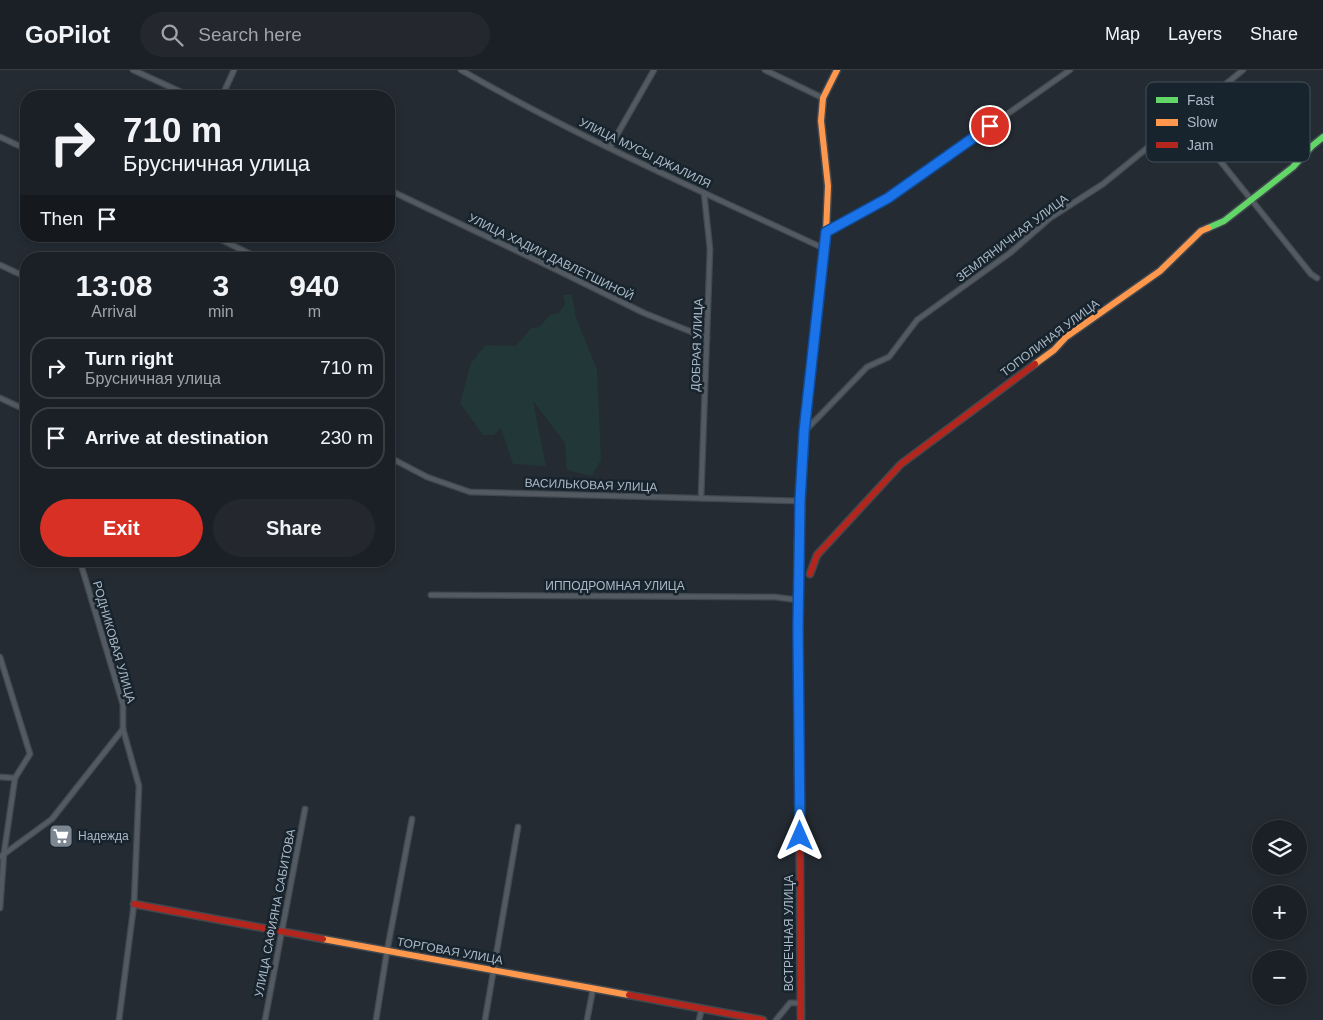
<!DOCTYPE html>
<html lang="en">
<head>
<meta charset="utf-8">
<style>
	body { margin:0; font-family:Helvetica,sans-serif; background:#24282e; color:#f1f3f6; height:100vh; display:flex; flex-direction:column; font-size:19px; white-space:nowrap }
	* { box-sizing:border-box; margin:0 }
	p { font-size:16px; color:#a0a3a7 }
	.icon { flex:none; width:28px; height:28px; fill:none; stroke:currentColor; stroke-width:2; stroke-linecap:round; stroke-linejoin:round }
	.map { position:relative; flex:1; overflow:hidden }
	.details { position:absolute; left:20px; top:182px; width:375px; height:315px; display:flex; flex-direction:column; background:#1b2026; border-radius:20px; box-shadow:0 2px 8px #0003,0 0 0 1px #393e43 }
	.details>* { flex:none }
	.guide { position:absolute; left:20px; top:20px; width:375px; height:152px; border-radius:20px; box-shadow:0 2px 8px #0003,0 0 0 1px #393e43; background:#1b2026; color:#f1f3f6; overflow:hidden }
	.fabs { position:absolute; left:1252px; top:750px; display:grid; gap:10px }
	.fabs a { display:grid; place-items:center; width:55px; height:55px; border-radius:50%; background:#1b2026; box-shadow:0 2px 8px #0003,0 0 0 1px #393e43; font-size:25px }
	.pin { position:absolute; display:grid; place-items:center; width:42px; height:42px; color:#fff; margin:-21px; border:2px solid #fff; border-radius:50%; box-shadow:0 1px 5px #0007 }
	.me { position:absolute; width:55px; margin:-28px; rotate:0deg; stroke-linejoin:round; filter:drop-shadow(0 0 4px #0008) }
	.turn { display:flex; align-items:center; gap:18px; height:105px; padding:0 20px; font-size:22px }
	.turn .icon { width:65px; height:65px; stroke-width:2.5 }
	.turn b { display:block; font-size:35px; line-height:42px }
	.then { display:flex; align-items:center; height:48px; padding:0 20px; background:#0003; gap:10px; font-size:19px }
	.eta { display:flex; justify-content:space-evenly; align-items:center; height:85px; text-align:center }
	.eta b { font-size:30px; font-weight:700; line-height:35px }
	.button { display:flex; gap:10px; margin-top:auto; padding:10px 20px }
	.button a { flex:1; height:58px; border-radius:30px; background:#d93025; color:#fff; font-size:20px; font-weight:700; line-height:58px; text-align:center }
	.button a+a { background:#24282e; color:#f1f3f6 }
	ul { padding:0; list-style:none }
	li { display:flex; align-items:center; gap:15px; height:62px; margin:0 10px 8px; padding:0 10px; border:2px solid #393e43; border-radius:20px }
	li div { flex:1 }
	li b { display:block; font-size:19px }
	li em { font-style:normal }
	header { display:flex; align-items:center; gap:30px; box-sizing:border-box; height:70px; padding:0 25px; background:#1b2026; border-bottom:1px solid #393e43 }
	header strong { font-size:24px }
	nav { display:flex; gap:28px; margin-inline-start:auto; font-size:18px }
	.search { width:350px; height:45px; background:#24282e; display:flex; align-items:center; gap:12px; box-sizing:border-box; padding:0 18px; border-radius:28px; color:#a0a3a7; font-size:19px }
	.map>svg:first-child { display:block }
	.green { fill:#213738 }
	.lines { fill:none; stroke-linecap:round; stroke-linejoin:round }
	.street-casing { stroke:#41484f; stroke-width:7 }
	.fast-casing { stroke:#41484f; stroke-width:9 }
	.slow-casing { stroke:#41484f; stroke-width:9 }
	.jam-casing { stroke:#41484f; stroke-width:9 }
	.street { stroke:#535a61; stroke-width:4.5 }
	.fast { stroke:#63d668; stroke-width:6 }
	.slow { stroke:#ff974d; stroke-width:6 }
	.jam { stroke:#b3261e; stroke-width:6 }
	.route-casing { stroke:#114b97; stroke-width:12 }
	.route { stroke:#1a73e8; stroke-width:9 }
	.labels { text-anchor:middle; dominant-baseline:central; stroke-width:5; stroke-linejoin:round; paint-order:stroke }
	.street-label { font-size:12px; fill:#abb9c6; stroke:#17232d }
	.poi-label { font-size:12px; fill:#abb9c6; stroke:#17232d; text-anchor:start }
	.key { fill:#17232d; stroke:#43505b; stroke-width:1 }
	.key-label { font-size:14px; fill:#abb9c6 }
</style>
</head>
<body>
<header>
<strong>GoPilot</strong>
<div class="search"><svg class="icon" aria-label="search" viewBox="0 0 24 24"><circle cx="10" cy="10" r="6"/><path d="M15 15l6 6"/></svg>Search here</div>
<nav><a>Map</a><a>Layers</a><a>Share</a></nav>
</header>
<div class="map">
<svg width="1323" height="950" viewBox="0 0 1323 950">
	<rect width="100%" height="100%" fill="#242b32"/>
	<polygon class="green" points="563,225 572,225 576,248 597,299 601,390 592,406 567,400 565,373 533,331 546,396 513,394 501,358 494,365 483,365 460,333 471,293 485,275 516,276 531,258 539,257 551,244 559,243 565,234"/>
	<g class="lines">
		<g class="street-casing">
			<g id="street">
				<polyline points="133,0 190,26"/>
				<path d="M461,0c116,67 240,121 362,178"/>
				<polyline points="765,0 823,28"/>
				<polyline points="222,26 234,0"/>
				<polyline points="1184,46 1311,204 1317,208"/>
				<polyline points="0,67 26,79"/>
				<polyline points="610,77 654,0"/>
				<polyline points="389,120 557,200 644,243 707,268"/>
				<polyline points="826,162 888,128 1070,0"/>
				<polyline points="214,166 260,189"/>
				<polyline points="0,195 26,207"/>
				<polyline points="0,328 26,340"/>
				<polyline points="804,362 867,297 889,287 917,250 1010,183 1050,148 1103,114 1243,0"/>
				<polyline points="389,387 427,407 470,422 800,431"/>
				<polyline points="701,428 710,179 704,123"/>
				<polyline points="80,491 123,635 123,659 139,716 134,834 119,950"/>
				<polyline points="431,525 775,527 798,530"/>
				<polyline points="0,587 30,684 15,708 4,783 0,838"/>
				<polyline points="0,707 15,708"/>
				<polyline points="0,787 52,749 123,659"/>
				<polyline points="265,950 305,739"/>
				<polyline points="376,950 387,881 412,749"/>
				<polyline points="485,950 518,757"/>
				<polyline points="587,950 593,919"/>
				<polyline points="699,950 702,938"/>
				<polyline points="776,950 790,933 801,933"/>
			</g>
		</g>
		<g class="fast-casing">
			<g id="fast">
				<polyline points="1208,158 1224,151 1293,97 1312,76 1323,67"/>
				<path d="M798,542c2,-82 4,-161 13,-242"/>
			</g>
		</g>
		<g class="slow-casing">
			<g id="slow">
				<polyline points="1035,294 1054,280 1066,267 1160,201 1201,161 1208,158"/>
				<polyline points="811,300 826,162 828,116 821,51 823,28 837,0"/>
				<polyline points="323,869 629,925"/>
			</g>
		</g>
		<g class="jam-casing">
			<g id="jam">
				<polyline points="810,504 817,485 901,394 1035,294"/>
				<polyline points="798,542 801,950"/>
				<polyline points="134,834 323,869"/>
				<polyline points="629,925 763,950"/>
			</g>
		</g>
		<use href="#street" class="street"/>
		<use href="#fast" class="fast"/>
		<use href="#slow" class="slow"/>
		<use href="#jam" class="jam"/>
	</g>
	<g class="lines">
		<g class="route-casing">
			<polyline id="route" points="800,766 798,558 800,431 804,362 826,162 888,128 990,56"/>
		</g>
		<use href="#route" class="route"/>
	</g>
	<defs>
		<g id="supermarket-square" transform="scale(1.25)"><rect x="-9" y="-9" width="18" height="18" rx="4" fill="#7c8792" stroke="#17232d"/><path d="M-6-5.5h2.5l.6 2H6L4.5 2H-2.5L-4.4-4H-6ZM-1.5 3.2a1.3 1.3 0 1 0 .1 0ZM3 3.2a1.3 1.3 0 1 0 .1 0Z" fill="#fff"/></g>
	</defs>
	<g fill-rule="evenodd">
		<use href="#supermarket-square" x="61" y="766"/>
	</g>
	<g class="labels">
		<g class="street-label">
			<text transform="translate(645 83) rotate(26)">УЛИЦА МУСЫ ДЖАЛИЛЯ</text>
			<text transform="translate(1012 168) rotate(-37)">ЗЕМЛЯНИЧНАЯ УЛИЦА</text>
			<text transform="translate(551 187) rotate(26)">УЛИЦА ХАДИИ ДАВЛЕТШИНОЙ</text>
			<text transform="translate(1050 268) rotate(-37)">ТОПОЛИНАЯ УЛИЦА</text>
			<text transform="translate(697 275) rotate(-88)">ДОБРАЯ УЛИЦА</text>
			<text transform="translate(591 415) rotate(2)">ВАСИЛЬКОВАЯ УЛИЦА</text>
			<text x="615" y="516">ИППОДРОМНАЯ УЛИЦА</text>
			<text transform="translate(114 572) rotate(74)">РОДНИКОВАЯ УЛИЦА</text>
			<text transform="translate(275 843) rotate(-79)">УЛИЦА САФИЯНА САБИТОВА</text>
			<text transform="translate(789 863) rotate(-90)">ВСТРЕЧНАЯ УЛИЦА</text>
			<text transform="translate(450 881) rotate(10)">ТОРГОВАЯ УЛИЦА</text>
		</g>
		<g class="poi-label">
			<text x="78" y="766">Надежда</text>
		</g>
	</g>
	<rect x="1146" y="12" width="164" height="80" rx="8" class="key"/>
	<rect x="1156" y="27" width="22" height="6" fill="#63d668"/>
	<rect x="1156" y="49" width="22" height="7" fill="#ff974d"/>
	<rect x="1156" y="72" width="22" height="6" fill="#b3261e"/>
	<g class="key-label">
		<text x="1187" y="35">Fast</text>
		<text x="1187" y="57">Slow</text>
		<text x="1187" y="80">Jam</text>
	</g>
</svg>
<div class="fabs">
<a><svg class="icon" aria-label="layers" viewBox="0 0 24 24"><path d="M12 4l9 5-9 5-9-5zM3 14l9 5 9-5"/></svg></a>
<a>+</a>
<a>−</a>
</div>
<div class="pin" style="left:990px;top:56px;background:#d93025"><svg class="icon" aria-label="arrive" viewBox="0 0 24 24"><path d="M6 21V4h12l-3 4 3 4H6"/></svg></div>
<svg class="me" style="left:800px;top:766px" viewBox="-20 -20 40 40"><path d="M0-17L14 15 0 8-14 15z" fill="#1a73e8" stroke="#fff" stroke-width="4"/></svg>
<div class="guide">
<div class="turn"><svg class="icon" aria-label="right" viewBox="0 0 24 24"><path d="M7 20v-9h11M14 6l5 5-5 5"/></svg><div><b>710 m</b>Брусничная улица</div></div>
<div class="then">Then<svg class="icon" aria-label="arrive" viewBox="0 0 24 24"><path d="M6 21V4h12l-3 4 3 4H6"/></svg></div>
</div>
<section class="details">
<div class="eta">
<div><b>13:08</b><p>Arrival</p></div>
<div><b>3</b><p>min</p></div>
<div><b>940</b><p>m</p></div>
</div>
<ul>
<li><svg class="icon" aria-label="right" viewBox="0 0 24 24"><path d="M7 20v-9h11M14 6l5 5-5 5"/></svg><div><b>Turn right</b><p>Брусничная улица</p></div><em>710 m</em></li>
<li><svg class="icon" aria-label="arrive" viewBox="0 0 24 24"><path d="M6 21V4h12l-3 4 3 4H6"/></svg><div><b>Arrive at destination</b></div><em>230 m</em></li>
</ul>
<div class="button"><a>Exit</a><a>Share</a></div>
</section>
</div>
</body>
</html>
